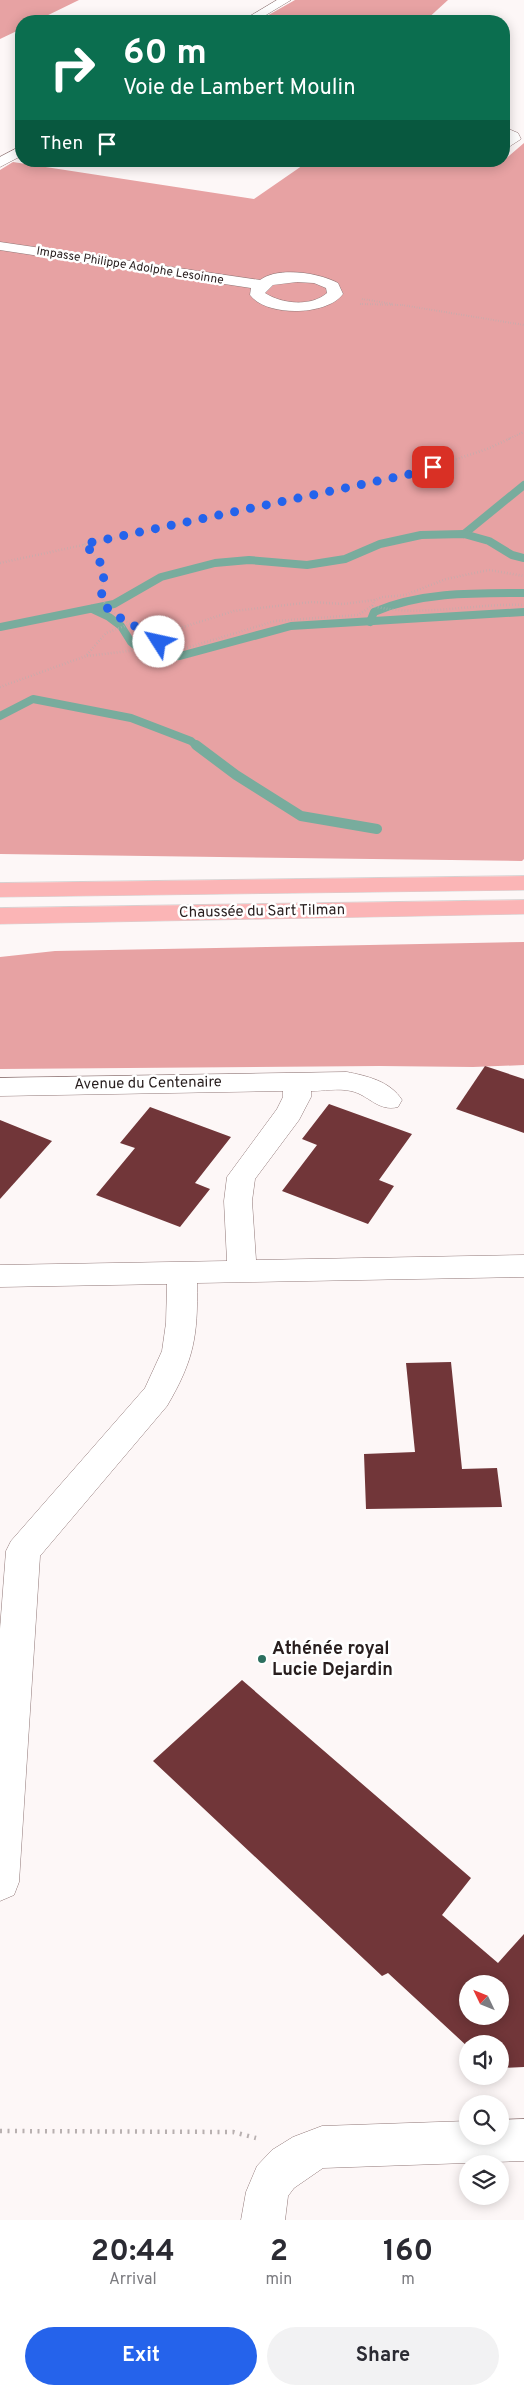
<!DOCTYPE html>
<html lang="en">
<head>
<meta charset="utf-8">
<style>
	body { margin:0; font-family:Overpass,sans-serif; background:#f2f2f3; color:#2b2b33; height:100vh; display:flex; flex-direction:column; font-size:19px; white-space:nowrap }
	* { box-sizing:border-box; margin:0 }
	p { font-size:16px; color:#7c7c81 }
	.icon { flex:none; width:28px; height:28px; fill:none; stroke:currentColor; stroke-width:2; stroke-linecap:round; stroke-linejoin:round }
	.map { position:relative; height:2220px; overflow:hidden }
	.sheet { display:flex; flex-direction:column; background:#fff; flex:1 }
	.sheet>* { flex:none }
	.banner { position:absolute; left:15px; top:15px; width:495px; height:152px; border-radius:20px; box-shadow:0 2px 12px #0003; background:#0b6e4f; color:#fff; overflow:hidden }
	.needle { width:32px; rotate:313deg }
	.fabs { position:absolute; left:459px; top:1975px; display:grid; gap:10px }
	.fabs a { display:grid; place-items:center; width:50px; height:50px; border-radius:50%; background:#fff; box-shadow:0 2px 12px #0003; font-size:25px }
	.pin { position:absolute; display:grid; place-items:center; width:42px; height:42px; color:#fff; margin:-21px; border-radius:10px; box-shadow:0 2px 8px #0006 }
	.me { position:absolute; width:55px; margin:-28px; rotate:305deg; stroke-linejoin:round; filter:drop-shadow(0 0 4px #0008) }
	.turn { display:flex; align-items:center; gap:18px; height:105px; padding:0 25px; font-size:22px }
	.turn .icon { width:65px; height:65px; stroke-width:2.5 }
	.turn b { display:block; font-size:35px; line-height:42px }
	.then { display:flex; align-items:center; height:48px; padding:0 25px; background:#0003; gap:10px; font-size:19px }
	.eta { display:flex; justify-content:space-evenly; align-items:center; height:85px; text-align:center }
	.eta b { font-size:30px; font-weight:700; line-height:35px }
	.cta { display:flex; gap:10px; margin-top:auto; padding:10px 25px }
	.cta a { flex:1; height:58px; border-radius:30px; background:#2563eb; color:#fff; font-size:20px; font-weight:700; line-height:58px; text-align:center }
	.cta a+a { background:#f2f2f3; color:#2b2b33 }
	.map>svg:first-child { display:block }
	.forest { fill:#e7a2a3 }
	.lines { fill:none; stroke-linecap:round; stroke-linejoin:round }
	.stream-far1 { stroke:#78ac9d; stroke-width:8 }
	.stream { stroke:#78ac9d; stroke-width:10 }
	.building { fill:#713639; fill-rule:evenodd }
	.minor-casing { stroke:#917878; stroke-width:1 }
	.highway-casing { stroke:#d4d2d2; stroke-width:1 }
	.path-far2 { stroke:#b8b0b0; stroke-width:2; stroke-dasharray:0.5 2; stroke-linecap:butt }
	.path-far1 { stroke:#b8b0b0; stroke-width:2.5; stroke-dasharray:0.5 2.5; stroke-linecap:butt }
	.path { stroke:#b8b0b0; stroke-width:4.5; stroke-dasharray:2 5.5; stroke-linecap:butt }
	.minor { fill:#fff; fill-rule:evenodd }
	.highway { fill:#fbb5b6; fill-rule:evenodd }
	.route { stroke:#2563eb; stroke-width:9; stroke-dasharray:0 16.2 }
	.poi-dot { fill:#2c6f5f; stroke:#fff; stroke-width:2 }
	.labels { text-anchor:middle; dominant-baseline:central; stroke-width:5; stroke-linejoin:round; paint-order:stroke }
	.far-street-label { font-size:12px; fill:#281e1e; stroke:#fff }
	.street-label { font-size:15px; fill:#281e1e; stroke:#fff }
	.near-poi-label { font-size:18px; font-weight:bold; fill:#281e1e; stroke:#fff; text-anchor:start }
</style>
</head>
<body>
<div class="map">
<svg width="524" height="2220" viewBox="0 0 524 2220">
	<rect width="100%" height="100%" fill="#fdf7f7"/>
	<g class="forest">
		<polygon points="0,0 79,0 36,21 21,21 21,29 0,39"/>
		<polygon points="295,0 448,0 425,21 258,21"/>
		<polygon points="524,143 524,859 522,861 0,854 0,170 13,162 254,199 309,161 502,162"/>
		<polygon points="524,942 524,1065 473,1067 379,1066 0,1069 0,957 55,951"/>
	</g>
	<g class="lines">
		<g class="stream-far1">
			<polyline points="464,534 524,485"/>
			<polyline points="92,609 109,617 121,626 131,642 142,651 157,658 180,656 291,626 524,612"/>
			<path d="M370,622l4,-10c47,-20 100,-19 150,-19"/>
			<polyline points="0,627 114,604 161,577 215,563 249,560 307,565 345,559 380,544 421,535 464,534 489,541 512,555 524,558"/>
			<polyline points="0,716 33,699 131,718 191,741 197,746"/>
		</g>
		<polyline class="stream" points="196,745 236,775 301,816 377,829"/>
	</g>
	<g class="building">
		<polygon points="485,1066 524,1079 524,1133 456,1109"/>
		<polygon points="329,1104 412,1134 379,1180 394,1186 368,1224 282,1191 317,1145 302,1139"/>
		<polygon points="150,1107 231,1137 195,1183 210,1189 180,1227 96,1195 135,1148 120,1143"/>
		<polygon points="0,1120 52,1141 0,1199"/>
		<polygon points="451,1362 462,1469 497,1468 502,1507 366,1509 364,1454 415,1452 406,1363"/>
		<path d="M242,1680l229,198 -29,37 56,48 26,-29v133l-24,1v-24h-32v3l-80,-74 -6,3 -229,-215zM468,1984h32v32h-32z"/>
	</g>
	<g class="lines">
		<g class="minor-casing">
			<g id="minor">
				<polygon points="277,0 291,0 256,21 242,21"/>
				<polygon points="504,127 518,133 521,139 504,150 504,140 507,138 504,136"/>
				<polygon points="21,146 21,156 0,167 0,157"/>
				<path d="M0,242l260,38c18,-14 60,-7 78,3l5,11c-16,22 -77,23 -93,1l1,-7 -251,-38zM297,282l17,1 12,5 1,5c-16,14 -45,11 -62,0l8,-8z"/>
				<path d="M347,1072c20,4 43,9 55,28l-4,7c-20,5 -29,-12 -47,-16 -13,-3 -28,0 -40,0v6l-12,23 -44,59 -3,22 4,59 268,-5v22l-327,6c1,53 -3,77 -30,123l-127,150 -21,326 -5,13 -14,6v-272l6,-78 5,-10 134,-153 17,-37 4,-28 1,-39 -167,3v-22l227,-4 -3,-60 3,-24 50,-68 6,-12v-6l-283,5v-18z"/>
				<polygon points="524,2119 524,2161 323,2168 294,2188 288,2196 285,2220 241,2220 246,2192 257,2166 272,2150 293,2137 322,2126 468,2121 468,2136 500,2136 500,2120"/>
			</g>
		</g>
		<g class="highway-casing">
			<g id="highway">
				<polygon points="524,876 524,890 0,897 0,883"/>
				<polygon points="524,900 524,914 0,924 0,908"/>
			</g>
		</g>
		<g class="path-far2">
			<polyline points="362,299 393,304"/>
			<polyline points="360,304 402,305"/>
			<polyline points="402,305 524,325"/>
			<polyline points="508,439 524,432"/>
		</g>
		<g class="path-far1">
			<path d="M84,544l13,14 7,12c-6,35 -2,34 26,54"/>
			<polyline points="0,563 415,473 487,449 511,438"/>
			<path d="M372,606c50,12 101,-3 152,-1"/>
			<polyline points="147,647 162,653 183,649 275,621 358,615 372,606 375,600"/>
			<polyline points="141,649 159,642 147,638 147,632"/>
			<polyline points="87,656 137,650 154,660 176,659 182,650"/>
			<polyline points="0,687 86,656 106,633 130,624 147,632 164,636 177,629 234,611 312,602 343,604 375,600 382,597 405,595 446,579 489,570 524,576"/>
		</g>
		<polyline class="path" points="0,2131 233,2132 256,2138"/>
		<use href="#minor" class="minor"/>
		<use href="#highway" class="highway"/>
	</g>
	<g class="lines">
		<path class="route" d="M159,642l-12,-4v-6c-11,-5 -37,-18 -43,-28 -6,-13 2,-23 -1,-35 -3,-10 -12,-18 -19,-25l331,-71 18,-6"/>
	</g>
	<circle class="poi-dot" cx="262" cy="1659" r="5"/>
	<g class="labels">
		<g class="far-street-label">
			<text transform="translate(130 266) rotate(9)">Impasse Philippe Adolphe Lesoinne</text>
		</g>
		<g class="street-label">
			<text transform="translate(262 912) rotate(-1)">Chaussée du Sart Tilman</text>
			<text transform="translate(148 1084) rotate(-1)">Avenue du Centenaire</text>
		</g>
		<g class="near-poi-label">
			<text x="272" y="1649">Athénée royal<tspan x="272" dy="21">Lucie Dejardin</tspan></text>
		</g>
	</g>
</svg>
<div class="fabs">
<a><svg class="needle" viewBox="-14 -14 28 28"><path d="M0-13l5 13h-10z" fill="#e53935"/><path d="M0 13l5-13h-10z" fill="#7c7c81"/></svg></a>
<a><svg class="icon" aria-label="sound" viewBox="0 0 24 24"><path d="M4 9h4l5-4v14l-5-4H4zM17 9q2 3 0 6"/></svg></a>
<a><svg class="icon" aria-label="search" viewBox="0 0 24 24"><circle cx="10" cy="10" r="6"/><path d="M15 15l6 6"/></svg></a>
<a><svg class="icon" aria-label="layers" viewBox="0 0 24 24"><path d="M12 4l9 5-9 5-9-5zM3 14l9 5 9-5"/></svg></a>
</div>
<div class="pin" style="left:433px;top:467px;background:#d93025"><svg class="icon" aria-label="arrive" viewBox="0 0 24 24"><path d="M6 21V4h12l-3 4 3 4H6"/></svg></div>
<svg class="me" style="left:159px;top:642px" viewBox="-20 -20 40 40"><circle r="19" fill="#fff"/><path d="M0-13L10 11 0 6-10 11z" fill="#2563eb"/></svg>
<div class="banner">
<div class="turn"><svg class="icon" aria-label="right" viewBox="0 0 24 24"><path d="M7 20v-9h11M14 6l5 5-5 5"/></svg><div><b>60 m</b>Voie de Lambert Moulin</div></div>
<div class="then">Then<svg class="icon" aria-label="arrive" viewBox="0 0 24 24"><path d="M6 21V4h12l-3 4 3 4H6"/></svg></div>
</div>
</div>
<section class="sheet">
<div class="eta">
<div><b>20:44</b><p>Arrival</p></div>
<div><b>2</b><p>min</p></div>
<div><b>160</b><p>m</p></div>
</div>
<div class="cta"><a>Exit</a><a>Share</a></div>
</section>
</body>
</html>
